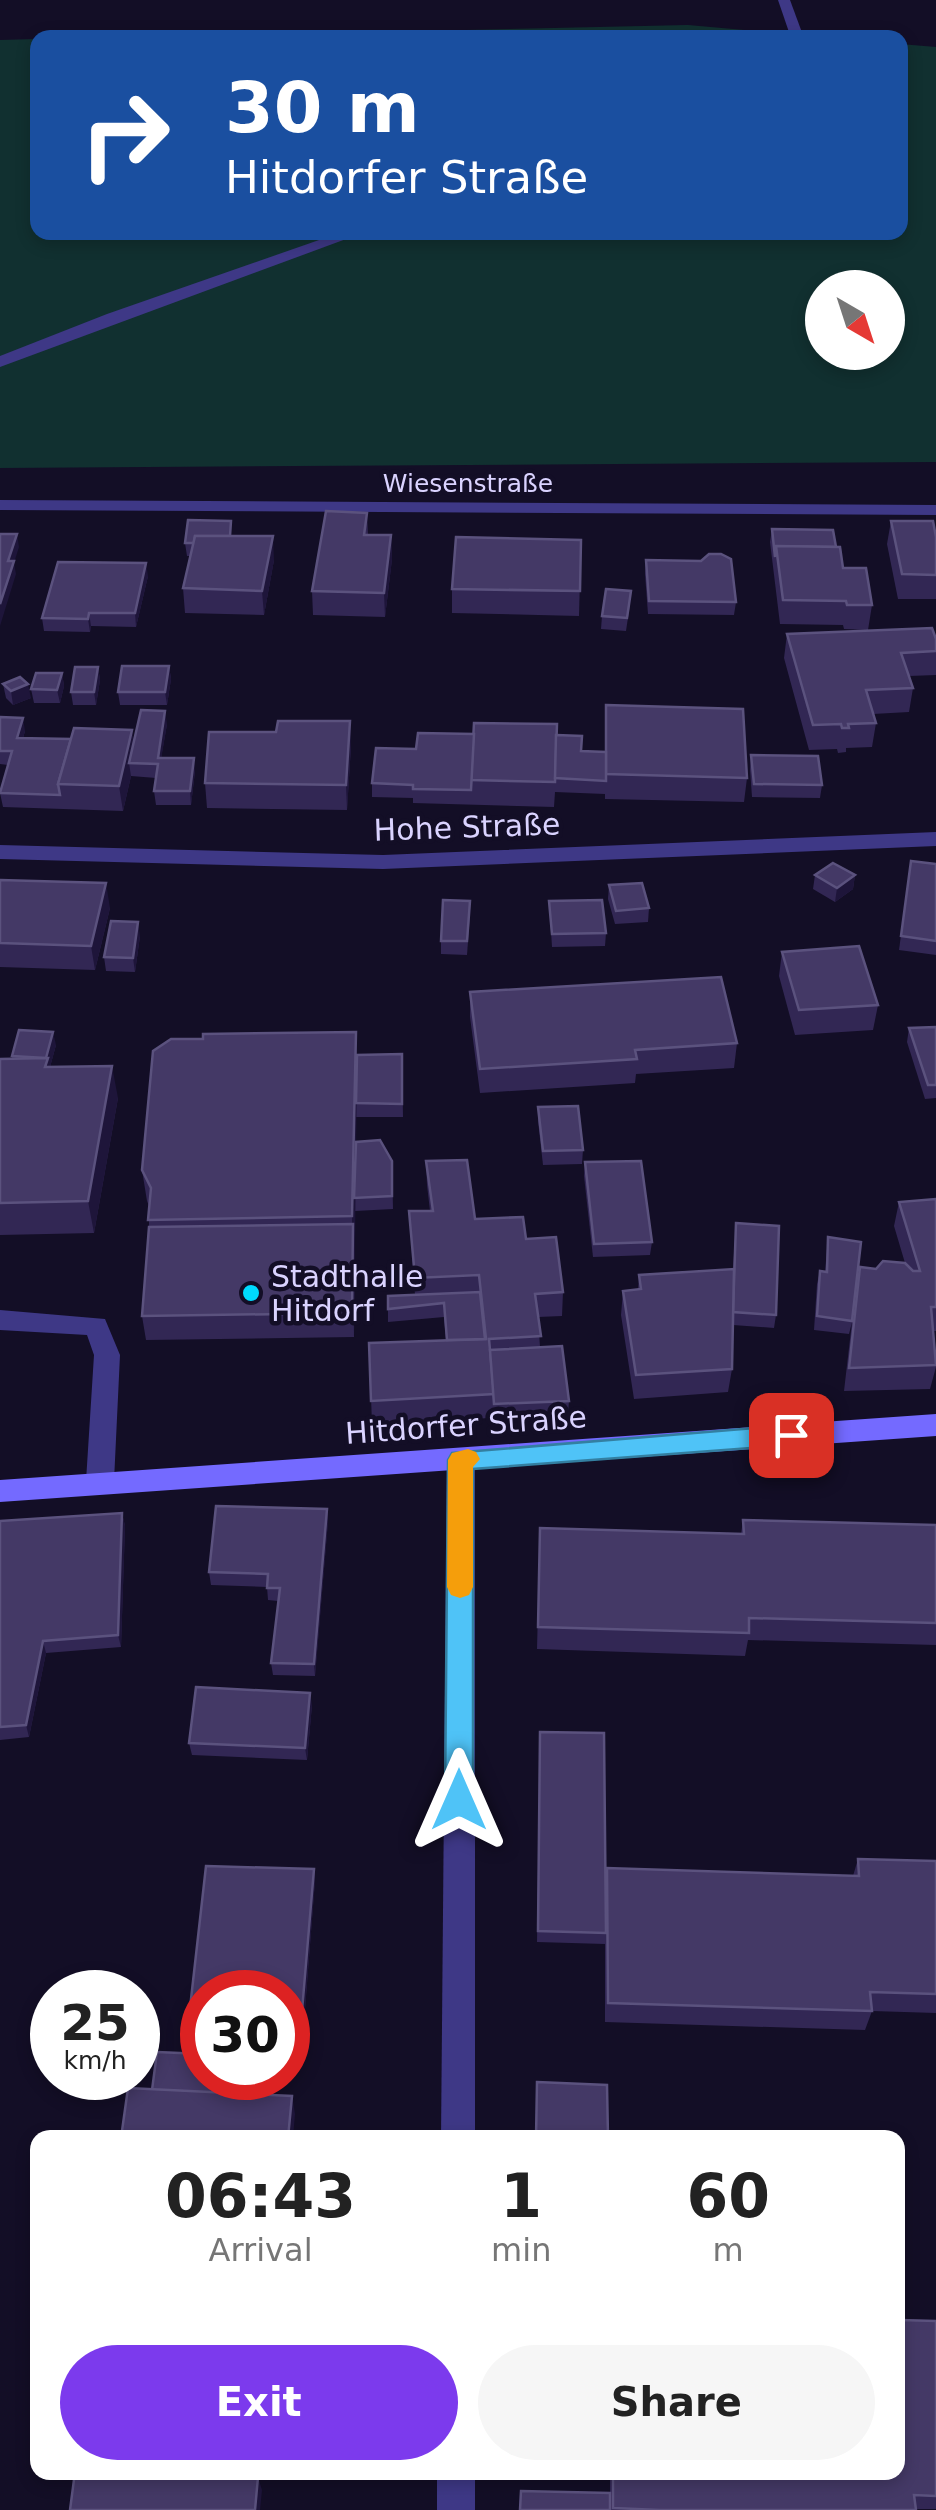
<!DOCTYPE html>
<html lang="en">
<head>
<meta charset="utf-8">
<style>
	body { margin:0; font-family:"DejaVu Sans",sans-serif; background:#f6f6f6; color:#222; height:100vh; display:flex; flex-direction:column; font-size:38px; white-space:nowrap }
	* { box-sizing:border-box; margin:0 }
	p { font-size:32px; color:#767676 }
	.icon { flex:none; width:55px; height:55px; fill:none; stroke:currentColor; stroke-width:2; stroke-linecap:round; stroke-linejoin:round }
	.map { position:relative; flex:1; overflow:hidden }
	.panel { position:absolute; left:30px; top:2130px; width:875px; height:350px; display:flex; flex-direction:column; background:#fff; border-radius:20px; box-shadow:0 5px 15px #0003 }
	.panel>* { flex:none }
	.top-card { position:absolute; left:30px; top:30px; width:878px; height:210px; border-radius:20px; box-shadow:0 5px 15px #0003; background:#1a4fa0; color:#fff; overflow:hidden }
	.needle { width:65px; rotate:141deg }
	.fabs { position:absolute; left:805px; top:270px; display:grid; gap:20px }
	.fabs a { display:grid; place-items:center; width:100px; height:100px; border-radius:50%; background:#fff; box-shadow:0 5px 15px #0003; font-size:50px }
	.speed { position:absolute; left:30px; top:1970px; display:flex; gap:20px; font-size:50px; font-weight:700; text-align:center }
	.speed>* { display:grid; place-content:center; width:130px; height:130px; border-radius:50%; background:#fff; box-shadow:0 5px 15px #0003; line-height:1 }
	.speed small { font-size:25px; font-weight:400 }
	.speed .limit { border:15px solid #d22; background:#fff; color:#111 }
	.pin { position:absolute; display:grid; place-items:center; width:85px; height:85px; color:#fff; margin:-42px; border-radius:20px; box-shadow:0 5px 15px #0006 }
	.me { position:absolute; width:110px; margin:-55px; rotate:0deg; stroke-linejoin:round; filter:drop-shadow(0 0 8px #0008) }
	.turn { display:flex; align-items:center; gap:35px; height:210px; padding:0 30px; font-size:45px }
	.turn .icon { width:130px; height:130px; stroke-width:2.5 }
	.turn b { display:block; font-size:70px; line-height:85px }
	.eta { display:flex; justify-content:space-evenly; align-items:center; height:170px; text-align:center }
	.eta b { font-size:60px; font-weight:700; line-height:70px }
	.primary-button { display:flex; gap:20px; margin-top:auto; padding:20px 30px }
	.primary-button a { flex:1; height:115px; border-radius:60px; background:#7c3aed; color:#fff; font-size:40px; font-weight:700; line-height:115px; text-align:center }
	.primary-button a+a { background:#f6f6f6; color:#222 }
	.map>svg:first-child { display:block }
	.green { fill:#113030; fill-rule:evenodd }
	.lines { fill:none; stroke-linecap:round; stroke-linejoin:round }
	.lane { fill:#3e3886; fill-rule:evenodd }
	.street { fill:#3e3886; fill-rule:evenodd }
	.secondary { fill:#746aff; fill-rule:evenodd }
	.wall { fill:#322754 }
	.shaded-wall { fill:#1e153a }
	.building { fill:#443966; stroke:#5b527e; stroke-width:2.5 }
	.route { fill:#4fc3f7; stroke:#337fa1; stroke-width:2.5 }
	.slow { fill:#f59e0b }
	.poi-dot { fill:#00dbfe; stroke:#130e26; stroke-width:4 }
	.labels { text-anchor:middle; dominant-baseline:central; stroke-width:9; stroke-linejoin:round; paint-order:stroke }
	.far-street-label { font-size:25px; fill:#dad3ff; stroke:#130e26 }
	.street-label { font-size:30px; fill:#dad3ff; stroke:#130e26 }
	.poi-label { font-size:30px; fill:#dad3ff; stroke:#130e26; text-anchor:start }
</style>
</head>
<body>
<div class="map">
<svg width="936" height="2510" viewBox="0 0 936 2510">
	<rect width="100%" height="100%" fill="#130e26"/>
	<g class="green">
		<polygon points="688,25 824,37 113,38"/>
		<path d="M37,39l1,193h862v-188l36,3v415l-936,6v-428zM822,288h66v64h-66z"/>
	</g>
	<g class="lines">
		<g class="lane">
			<polygon points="778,0 790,0 804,38 791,38"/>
			<polygon points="342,232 365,232 0,367 0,356 107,314"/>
			<polygon points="0,1310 105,1319 120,1355 114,1481 110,1489 100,1492 90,1489 86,1481 94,1355 87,1335 0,1330"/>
		</g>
		<g class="street">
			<polygon points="0,500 936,505 936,515 0,510"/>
			<polygon points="936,832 936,846 383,869 0,859 0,845 383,855"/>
			<polygon points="461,1449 471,1452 475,1460 475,2138 441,2138 447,1460 451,1452"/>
			<rect x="437" y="2472" width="38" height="38"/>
		</g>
		<polygon class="secondary" points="936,1414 936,1436 0,1502 0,1480"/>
	</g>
	<g class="wall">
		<polygon points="367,513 368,535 391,535 392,559 385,617 313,615 312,591"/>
		<polygon points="891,521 936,537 936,599 898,599 887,544"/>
		<polygon points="772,529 836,547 843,568 872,605 868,630 844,629 843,625 780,624 770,542"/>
		<polygon points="232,536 274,560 264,615 185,613 183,588 190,556 187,556 185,543"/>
		<polygon points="581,540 579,616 452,613 452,589"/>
		<polygon points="646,560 736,602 734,615 648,614 645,574"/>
		<polygon points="148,576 136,627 91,626 90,632 44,631 42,618"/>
		<polygon points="630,604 626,631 601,629 602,616"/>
		<polygon points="787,634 936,639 936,675 909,676 913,688 909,712 873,714 876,723 872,747 846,748 846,752 838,753 837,749 809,750 784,658"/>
		<polygon points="169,666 171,679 167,705 120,705 118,692"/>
		<polygon points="98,667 100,680 96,705 73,705 71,692"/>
		<polygon points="62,673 64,686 60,703 34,703 31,689"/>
		<polygon points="3,684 31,698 13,705 6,698"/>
		<polygon points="606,705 747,778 744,802 605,799 605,794 555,792 554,807 413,803 413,798 372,797 372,783 416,749 556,735 581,751 605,752"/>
		<polygon points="0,717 25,731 23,738 134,741 167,724 161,758 195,771 191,805 156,805 154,791 156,778 131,776 123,811 3,807 0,793 8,765 0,764"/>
		<polygon points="351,746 347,810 207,808 205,783"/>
		<polygon points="751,755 822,785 820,798 752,797 750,769"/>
		<polygon points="911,861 936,864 936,955 899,950"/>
		<polygon points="815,875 855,875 853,889 835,902 813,889"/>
		<polygon points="0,880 110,908 95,970 0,967"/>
		<polygon points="609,885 649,908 648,922 615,924 608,899"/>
		<polygon points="549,901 606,933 605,946 552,947"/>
		<polygon points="470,914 467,955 441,954 441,941"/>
		<polygon points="140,936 135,972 106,971 104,957"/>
		<polygon points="782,952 878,1005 873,1030 795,1035 779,976"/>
		<polygon points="470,992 737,1043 734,1068 636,1074 635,1083 480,1093 470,1017"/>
		<polygon points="936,1027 936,1098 925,1099 907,1042 909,1028"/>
		<polygon points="56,1045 50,1067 118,1098 94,1233 0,1235 0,1059 12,1058 12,1056"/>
		<polygon points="402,1054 403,1117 356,1117 356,1142 392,1161 393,1209 355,1211 355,1204 354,1337 146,1340 142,1316 149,1227 149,1206 147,1201 142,1170 357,1055"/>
		<polygon points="538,1107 583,1150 582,1164 543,1165 538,1121"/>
		<polygon points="426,1161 475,1219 526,1239 563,1292 562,1316 538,1317 540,1347 569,1401 568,1414 372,1424 369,1343 446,1340 444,1317 388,1322 388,1296 415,1295 409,1211 430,1211 427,1185"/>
		<polygon points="585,1162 652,1242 650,1255 593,1257 584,1176"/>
		<polygon points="936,1199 936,1331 933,1331 936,1367 930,1389 844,1391 852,1322 849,1334 814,1330 817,1284 820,1271 825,1272 828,1237 855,1291 860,1267 876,1269 905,1263 894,1226 899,1202"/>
		<polygon points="736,1223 776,1315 774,1328 733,1325 732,1369 728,1392 634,1399 621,1315 623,1291 638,1290 639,1275 733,1269"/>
		<polygon points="327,1509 328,1521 315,1676 273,1675 271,1663 278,1601 268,1600 267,1587 211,1585 209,1572"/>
		<polygon points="122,1513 125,1526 121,1647 46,1653 29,1737 0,1740 0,1521"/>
		<polygon points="743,1520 936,1525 936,1645 748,1640 745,1656 537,1649 540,1528 741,1534"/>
		<polygon points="312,1705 307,1760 192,1755 189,1743"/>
		<polygon points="540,1732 606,1885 607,1868 853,1876 858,1859 936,1861 936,2013 872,2011 865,2030 605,2022 605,1940 605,1944 537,1942"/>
		<polygon points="206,1866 314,1869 315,1880 304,2022 288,2021 288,1992 202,1992 202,2019 192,2019 190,2008"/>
		<polygon points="900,2320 936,2321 936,2509 610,2510 610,2472 898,2472 898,2324"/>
	</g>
	<g class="shaded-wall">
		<polygon points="17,534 19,547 14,563 16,574 0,626 0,604 8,561"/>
		<polygon points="391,535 392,559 385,617 384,593"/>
		<polygon points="273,536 274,560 264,615 262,591"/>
		<polygon points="146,563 148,576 136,627 135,613"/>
		<polygon points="89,613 91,626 90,632 88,619"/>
		<polygon points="169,666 171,679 167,705 165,692"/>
		<polygon points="98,667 100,680 96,705 94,692"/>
		<polygon points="62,673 64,686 60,703 57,690"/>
		<polygon points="28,684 31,698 13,705 11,691"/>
		<polygon points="165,711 167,724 159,772 158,758"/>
		<polygon points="23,718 25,731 19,751 17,738"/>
		<polygon points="350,721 351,746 347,810 346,785"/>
		<polygon points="132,730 136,754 129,763 131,776 123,811 119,786"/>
		<polygon points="194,758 195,771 191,805 190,791"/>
		<polygon points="855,875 853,889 835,902 837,888"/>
		<polygon points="106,883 110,908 95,970 91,946"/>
		<polygon points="138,922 140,936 135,972 133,958"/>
		<polygon points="53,1032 56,1045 50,1067 45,1067 46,1058"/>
		<polygon points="356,1032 357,1064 354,1337 352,1216"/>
		<polygon points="112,1066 118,1098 94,1233 88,1201"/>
		<polygon points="327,1509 328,1521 315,1676 314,1664"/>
		<polygon points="122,1513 125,1526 121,1647 118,1635"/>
		<polygon points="43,1641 46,1653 29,1737 26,1725"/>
		<polygon points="310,1693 312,1705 307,1760 305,1748"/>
		<polygon points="314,1869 315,1880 304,2022 302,2011"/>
		<polygon points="242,2078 245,2078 242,2111 240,2101"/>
		<polygon points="292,2096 295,2114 293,2138 288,2138"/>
		<polygon points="258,2477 262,2490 260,2510 255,2510"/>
	</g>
	<g class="building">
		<polygon points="326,511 367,513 364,535 391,535 384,593 312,591"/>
		<polygon points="188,520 231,521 230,536 195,536 194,543 185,543"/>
		<polygon points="891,521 933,521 936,537 936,575 902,574"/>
		<polygon points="772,529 833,530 836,547 776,546 775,557"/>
		<polygon points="0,534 17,534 8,561 14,561 0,604"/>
		<polygon points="195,536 273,536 262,591 183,588"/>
		<polygon points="456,537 581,540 580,591 452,589"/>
		<polygon points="776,546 840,547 843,568 866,568 872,605 847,605 846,601 783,600"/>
		<polygon points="709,554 721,554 731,559 736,602 649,601 646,560 701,561"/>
		<polygon points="58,562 146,563 135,613 89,613 88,619 42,618"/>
		<polygon points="606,589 631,591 627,618 602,616"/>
		<polygon points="932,628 936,639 936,651 901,653 913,688 866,690 876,723 848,724 849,728 842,728 841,724 813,725 787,634"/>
		<polygon points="122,666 169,666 165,692 118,692"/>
		<polygon points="75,667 98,667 94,692 71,692"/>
		<polygon points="36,673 62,673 57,690 31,689"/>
		<polygon points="20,677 28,684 11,691 3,684"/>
		<polygon points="606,705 743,709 747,778 606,774"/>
		<polygon points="141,710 165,711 158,758 194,758 190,791 154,791 158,764 129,763"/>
		<polygon points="0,717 23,718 17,738 71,739 58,784 60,795 0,793 12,751 0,751"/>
		<polygon points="278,721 350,721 346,785 205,783 209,732 276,732"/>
		<polygon points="474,723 557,724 555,782 471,780"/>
		<polygon points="74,728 132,730 119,786 58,784"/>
		<polygon points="418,733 474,734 471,790 413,789 413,785 372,783 376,748 416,749"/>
		<polygon points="556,735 582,736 581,751 606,752 606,781 555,778"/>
		<polygon points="751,755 818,756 822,785 754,784"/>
		<polygon points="911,861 936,864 936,941 901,936"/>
		<polygon points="833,863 855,875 837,888 815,875"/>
		<polygon points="0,880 106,883 91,946 0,943"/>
		<polygon points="642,883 649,908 616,911 609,885"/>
		<polygon points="443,900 470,901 467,941 441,941"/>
		<polygon points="602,900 606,933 552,934 549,901"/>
		<polygon points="111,921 138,922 133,958 104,957"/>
		<polygon points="859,946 878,1005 799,1010 782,952"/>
		<polygon points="721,977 737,1043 635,1050 637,1059 480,1069 470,992"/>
		<polygon points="936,1027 936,1085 928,1085 909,1028"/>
		<polygon points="19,1030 53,1032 46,1058 12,1056"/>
		<polygon points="356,1032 352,1216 148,1220 151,1188 142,1170 153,1051 171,1039 203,1039 203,1034"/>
		<polygon points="402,1054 402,1104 356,1103 357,1055"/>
		<polygon points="48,1058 45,1067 112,1066 88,1201 0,1203 0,1059"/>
		<polygon points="578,1106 583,1150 543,1151 538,1107"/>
		<polygon points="380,1140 392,1161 392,1196 354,1198 356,1142"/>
		<polygon points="467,1160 475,1219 523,1217 526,1239 556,1237 563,1292 535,1294 541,1336 489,1339 494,1394 371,1401 369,1343 486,1339 479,1275 415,1278 409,1211 433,1211 426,1161"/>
		<polygon points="641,1161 652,1242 594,1244 585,1162"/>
		<polygon points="936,1199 936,1307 931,1307 936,1365 849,1368 860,1267 876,1269 883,1261 905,1263 913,1271 920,1271 899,1202"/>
		<polygon points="736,1223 779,1226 776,1315 733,1312"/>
		<polygon points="353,1224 352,1313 142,1316 149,1227"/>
		<polygon points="828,1237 861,1242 852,1321 817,1316 820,1271 827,1272"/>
		<polygon points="734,1269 732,1369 636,1375 623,1291 641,1289 639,1275"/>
		<polygon points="480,1292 485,1339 447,1340 444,1303 388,1309 388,1296"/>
		<polygon points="562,1346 569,1401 494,1404 490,1350"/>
		<polygon points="216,1506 327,1509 314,1664 271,1663 280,1588 267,1588 268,1574 209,1572"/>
		<polygon points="122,1513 118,1635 43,1641 26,1725 0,1727 0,1521"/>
		<polygon points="743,1520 936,1525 936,1623 749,1618 749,1633 538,1627 540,1528 744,1534"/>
		<polygon points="196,1687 310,1693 305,1748 189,1743"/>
		<polygon points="540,1732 604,1733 606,1933 538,1931"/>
		<polygon points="858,1859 936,1861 936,1994 870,1992 872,2011 608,2003 607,1868 859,1876"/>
		<polygon points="206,1866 314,1869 302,2011 288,2011 288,1992 202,1992 202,2008 190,2008"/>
		<polygon points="157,2052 202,2054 202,2078 242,2078 240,2094 152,2090"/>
		<polygon points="537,2082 607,2085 608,2138 536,2138"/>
		<polygon points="128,2088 292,2096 288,2138 121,2138"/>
		<polygon points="900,2320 936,2321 936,2496 914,2495 916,2510 660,2510 613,2508 613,2472 898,2472 898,2343 902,2343"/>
		<polygon points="75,2472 253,2472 252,2477 258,2477 255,2510 70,2510"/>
		<polygon points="521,2491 610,2493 610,2510 520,2510"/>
	</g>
	<polygon class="route" points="791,1425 799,1428 803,1435 799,1442 791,1445 473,1469 473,1800 469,1809 459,1813 449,1809 445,1800 448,1460 452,1453"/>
	<polygon class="slow" points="468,1449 476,1452 480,1459 473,1467 473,1587 469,1595 460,1598 451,1595 447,1587 448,1460 452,1453"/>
	<circle class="poi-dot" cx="251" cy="1293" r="10"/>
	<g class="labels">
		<g class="far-street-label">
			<text x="468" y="483">Wiesenstraße</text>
		</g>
		<g class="street-label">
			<text transform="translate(467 827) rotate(-2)">Hohe Straße</text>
			<text transform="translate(466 1425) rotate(-4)">Hitdorfer Straße</text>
		</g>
		<g class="poi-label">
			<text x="271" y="1276">Stadthalle<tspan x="271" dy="34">Hitdorf</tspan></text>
		</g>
	</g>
</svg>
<div class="fabs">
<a><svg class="needle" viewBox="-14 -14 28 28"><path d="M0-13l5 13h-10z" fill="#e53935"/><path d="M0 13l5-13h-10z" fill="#767676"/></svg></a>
</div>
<div class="speed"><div>25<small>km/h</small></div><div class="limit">30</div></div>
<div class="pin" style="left:791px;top:1435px;background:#d93025"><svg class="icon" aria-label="arrive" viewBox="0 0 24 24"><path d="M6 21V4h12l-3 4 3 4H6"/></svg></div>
<svg class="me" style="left:459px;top:1800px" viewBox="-20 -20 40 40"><path d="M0-17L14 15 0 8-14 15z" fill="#4fc3f7" stroke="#fff" stroke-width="4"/></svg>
<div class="top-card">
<div class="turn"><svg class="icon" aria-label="right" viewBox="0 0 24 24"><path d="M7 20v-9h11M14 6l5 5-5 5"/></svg><div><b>30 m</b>Hitdorfer Straße</div></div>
</div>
<section class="panel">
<div class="eta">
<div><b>06:43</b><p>Arrival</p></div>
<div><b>1</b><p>min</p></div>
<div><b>60</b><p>m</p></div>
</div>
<div class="primary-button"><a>Exit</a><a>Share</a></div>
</section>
</div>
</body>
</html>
